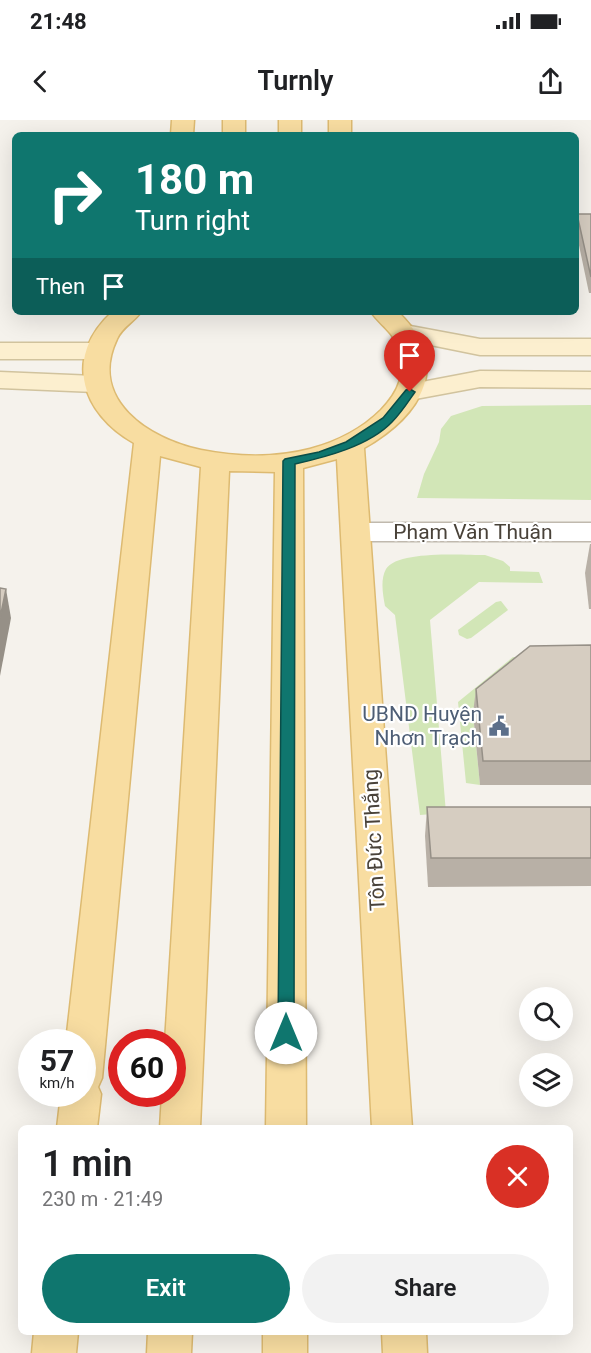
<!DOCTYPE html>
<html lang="en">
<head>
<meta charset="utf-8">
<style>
	body { margin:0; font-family:Roboto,sans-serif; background:#f2f2f2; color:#202124; height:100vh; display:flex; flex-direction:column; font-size:22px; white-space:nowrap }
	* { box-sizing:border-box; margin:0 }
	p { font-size:20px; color:#757577 }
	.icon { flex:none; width:33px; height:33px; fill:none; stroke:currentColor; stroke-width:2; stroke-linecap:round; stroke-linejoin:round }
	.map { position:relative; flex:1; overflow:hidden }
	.side { position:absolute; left:18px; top:1005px; width:555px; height:210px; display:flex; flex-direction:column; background:#fff; border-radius:9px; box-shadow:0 6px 24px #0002 }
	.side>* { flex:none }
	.banner { position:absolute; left:12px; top:12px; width:567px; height:183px; border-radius:9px; box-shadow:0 6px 24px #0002; background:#0f766e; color:#fff; overflow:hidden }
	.controls { position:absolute; left:519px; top:867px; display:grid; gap:12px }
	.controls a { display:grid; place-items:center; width:54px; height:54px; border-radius:50%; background:#fff; box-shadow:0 6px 24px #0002; font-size:30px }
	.speed { position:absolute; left:18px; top:909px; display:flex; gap:12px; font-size:30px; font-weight:700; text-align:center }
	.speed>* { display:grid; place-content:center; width:78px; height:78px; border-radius:50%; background:#fff; box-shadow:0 6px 24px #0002; line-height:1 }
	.speed small { font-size:15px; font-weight:400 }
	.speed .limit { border:9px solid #d22; background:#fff; color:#111 }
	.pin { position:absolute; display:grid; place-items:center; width:51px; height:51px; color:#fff; margin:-62px -26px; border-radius:50% 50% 50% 0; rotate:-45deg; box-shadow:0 0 6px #0007 }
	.pin .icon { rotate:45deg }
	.me { position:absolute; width:66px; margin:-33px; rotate:0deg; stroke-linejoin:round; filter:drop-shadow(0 0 4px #0008) }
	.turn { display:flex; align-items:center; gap:21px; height:126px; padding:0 24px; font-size:27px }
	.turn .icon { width:78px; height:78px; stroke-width:2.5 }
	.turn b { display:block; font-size:42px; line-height:51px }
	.then { display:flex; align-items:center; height:57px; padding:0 24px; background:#0003; gap:12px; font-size:22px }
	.round { display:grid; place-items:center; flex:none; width:63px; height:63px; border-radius:32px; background:#f2f2f2 }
	.headline { display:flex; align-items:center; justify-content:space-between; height:102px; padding:0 24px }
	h1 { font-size:36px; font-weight:600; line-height:45px }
	.cta { display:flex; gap:12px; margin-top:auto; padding:12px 24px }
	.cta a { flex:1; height:69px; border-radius:36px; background:#0f766e; color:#fff; font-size:24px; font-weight:600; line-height:69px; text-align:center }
	.cta a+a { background:#f2f2f2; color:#202124 }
	.status { display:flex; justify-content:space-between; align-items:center; height:42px; padding:0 30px; background:#fff; direction:ltr }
	.status svg { height:16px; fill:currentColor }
	header { display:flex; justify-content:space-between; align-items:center; height:78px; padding:0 24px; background:#fff; font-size:27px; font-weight:600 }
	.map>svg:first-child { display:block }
	.green { fill:#d2e6b7 }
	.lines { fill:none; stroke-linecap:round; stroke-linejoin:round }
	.street-casing { stroke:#c0b9ae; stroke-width:3 }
	.secondary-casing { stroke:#d1c39e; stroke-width:3 }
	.primary-casing { stroke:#ddba71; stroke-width:3 }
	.street { fill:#fff; fill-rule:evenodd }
	.secondary { fill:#fcefcf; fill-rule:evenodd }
	.primary { fill:#f8dda1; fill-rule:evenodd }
	.wall { fill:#b8b0a6 }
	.shaded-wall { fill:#969087 }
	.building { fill:#d6cdc1; stroke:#969087; stroke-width:1.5 }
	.route { fill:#0f766e; stroke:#0a4d48; stroke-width:1.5 }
	.labels { text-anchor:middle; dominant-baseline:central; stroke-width:4.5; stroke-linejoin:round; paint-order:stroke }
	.street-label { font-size:21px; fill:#494239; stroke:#fff }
	.service-label { font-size:21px; fill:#4e5e75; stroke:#fff; text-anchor:end }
</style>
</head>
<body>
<div class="status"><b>21:48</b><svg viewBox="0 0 49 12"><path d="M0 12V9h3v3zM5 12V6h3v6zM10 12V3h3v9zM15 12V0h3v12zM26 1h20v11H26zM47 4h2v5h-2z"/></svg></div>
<header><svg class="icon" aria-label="back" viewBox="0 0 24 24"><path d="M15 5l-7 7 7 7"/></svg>Turnly<svg class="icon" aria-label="share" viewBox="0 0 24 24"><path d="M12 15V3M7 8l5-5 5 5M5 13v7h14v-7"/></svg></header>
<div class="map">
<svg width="591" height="1233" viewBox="0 0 591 1233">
	<rect width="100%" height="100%" fill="#f5f2ec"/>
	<g class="green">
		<polygon points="591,285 591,380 417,378 424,354 439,322 441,309 451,296 482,286"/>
		<path d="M485,435l18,6 7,6v4l29,1 4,11 -64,-1 -49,38 16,193 -26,2 -25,-200 -10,-9c-2,-11 -5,-26 1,-37 11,-19 79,-14 99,-14z"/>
		<polygon points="501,481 508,490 471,518 467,519 459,515 458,510 496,482"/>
		<polygon points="513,537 524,538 473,593 480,665 466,663 458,582"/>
	</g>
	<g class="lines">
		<g class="street-casing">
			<polygon id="street" points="355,403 591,403 591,421 355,421 346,418 342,412 346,406"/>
		</g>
		<g class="secondary-casing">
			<g id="secondary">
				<polygon points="405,205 480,219 591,219 591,235 480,235 396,218 392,213 396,208"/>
				<polygon points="0,223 97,223 106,226 110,231 106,236 97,239 0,239"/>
				<polygon points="480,251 591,252 591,268 480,267 410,280 401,278 397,272 401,266"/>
				<polygon points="0,252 95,256 104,258 108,264 104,270 95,272 0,268"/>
			</g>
		</g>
		<g class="primary-casing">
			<g id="primary">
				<polygon points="172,0 194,0 193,15 171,15"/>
				<rect x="223" y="0" width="22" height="15"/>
				<rect x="279" y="0" width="22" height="15"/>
				<rect x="329" y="0" width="22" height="15"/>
				<path d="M112,192h29c-7,10 -19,15 -24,27 -29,61 32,100 84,111 35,7 74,8 109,-1 26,-7 52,-20 71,-39 18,-19 25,-35 17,-62 -4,-16 -18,-23 -27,-36h27c56,53 22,104 -34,136l48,680h-40l-35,-669 -34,9 3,660h-40l9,-656 -46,-1 -29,657h-40l2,-34h10v-52h-7l36,-575 -41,-11 -58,622 -4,9 3,7 -4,34h-40l4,-34h21v-52h-16l68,-599c-53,-30 -71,-86 -22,-131z"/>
				<polygon points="34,1212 78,1212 76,1233 32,1233"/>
				<polygon points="148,1212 192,1212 191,1233 147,1233"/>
				<rect x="263" y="1212" width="44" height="21"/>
				<polygon points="382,1212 426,1212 427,1233 383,1233"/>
			</g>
		</g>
		<use href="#street" class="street"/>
		<use href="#secondary" class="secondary"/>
		<use href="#primary" class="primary"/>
	</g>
	<g class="wall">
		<polygon points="577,94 591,94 591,173 589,173 576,111"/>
		<polygon points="590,424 591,424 591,489 589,489 585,453"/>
		<polygon points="591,525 591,665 480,665 473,593 476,569"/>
		<polygon points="427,687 591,687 591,766 428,767 425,716"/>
	</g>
	<polygon class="shaded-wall" points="6,469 11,498 0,556 0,498"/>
	<g class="building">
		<polygon points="577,94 591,94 591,157"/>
		<polygon points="0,468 6,469 0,498"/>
		<polygon points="591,525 591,641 483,641 476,569 530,526"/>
		<polygon points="427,687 591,687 591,738 431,738"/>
	</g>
	<path class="route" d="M410,269l5,3c-7,10 -14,21 -23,30 -23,24 -66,35 -97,42l-1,569 -2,5 -6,2 -5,-2 -3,-5 5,-572 2,-2 34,-7 27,-10 37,-24 23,-28z"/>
	<defs>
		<g id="civic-bare" transform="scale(1.62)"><path d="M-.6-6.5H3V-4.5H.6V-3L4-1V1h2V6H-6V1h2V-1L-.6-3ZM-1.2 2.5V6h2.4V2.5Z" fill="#5c6f8a" stroke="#fff" stroke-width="2.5" paint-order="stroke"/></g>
	</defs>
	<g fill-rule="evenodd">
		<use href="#civic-bare" x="499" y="606"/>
	</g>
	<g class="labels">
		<g class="street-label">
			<text x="473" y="412">Phạm Văn Thuận</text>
			<text transform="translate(374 720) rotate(-93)">Tôn Đức Thắng</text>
		</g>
		<g class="service-label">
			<text x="482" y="594">UBND Huyện<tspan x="482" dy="24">Nhơn Trạch</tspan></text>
		</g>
	</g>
</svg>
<div class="controls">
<a><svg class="icon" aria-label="search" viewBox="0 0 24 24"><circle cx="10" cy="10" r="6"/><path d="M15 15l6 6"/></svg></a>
<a><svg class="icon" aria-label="layers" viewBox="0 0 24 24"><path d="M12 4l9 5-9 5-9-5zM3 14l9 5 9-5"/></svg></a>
</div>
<div class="speed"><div>57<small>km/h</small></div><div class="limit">60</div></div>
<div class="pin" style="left:410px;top:272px;background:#d93025"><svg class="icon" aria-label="arrive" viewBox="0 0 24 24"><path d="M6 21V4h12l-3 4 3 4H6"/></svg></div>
<svg class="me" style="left:286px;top:913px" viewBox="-20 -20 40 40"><circle r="19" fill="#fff"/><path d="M0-13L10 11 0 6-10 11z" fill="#0f766e"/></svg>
<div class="banner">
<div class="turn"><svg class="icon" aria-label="right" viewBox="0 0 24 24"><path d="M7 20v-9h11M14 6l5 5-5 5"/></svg><div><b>180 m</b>Turn right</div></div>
<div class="then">Then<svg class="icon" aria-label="arrive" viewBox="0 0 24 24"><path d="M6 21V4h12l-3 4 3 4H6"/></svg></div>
</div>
<section class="side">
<div class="headline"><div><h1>1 min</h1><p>230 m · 21:49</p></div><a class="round" style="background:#d93025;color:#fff"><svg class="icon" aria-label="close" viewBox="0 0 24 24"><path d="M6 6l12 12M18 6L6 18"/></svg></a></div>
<div class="cta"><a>Exit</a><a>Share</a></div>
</section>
</div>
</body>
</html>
